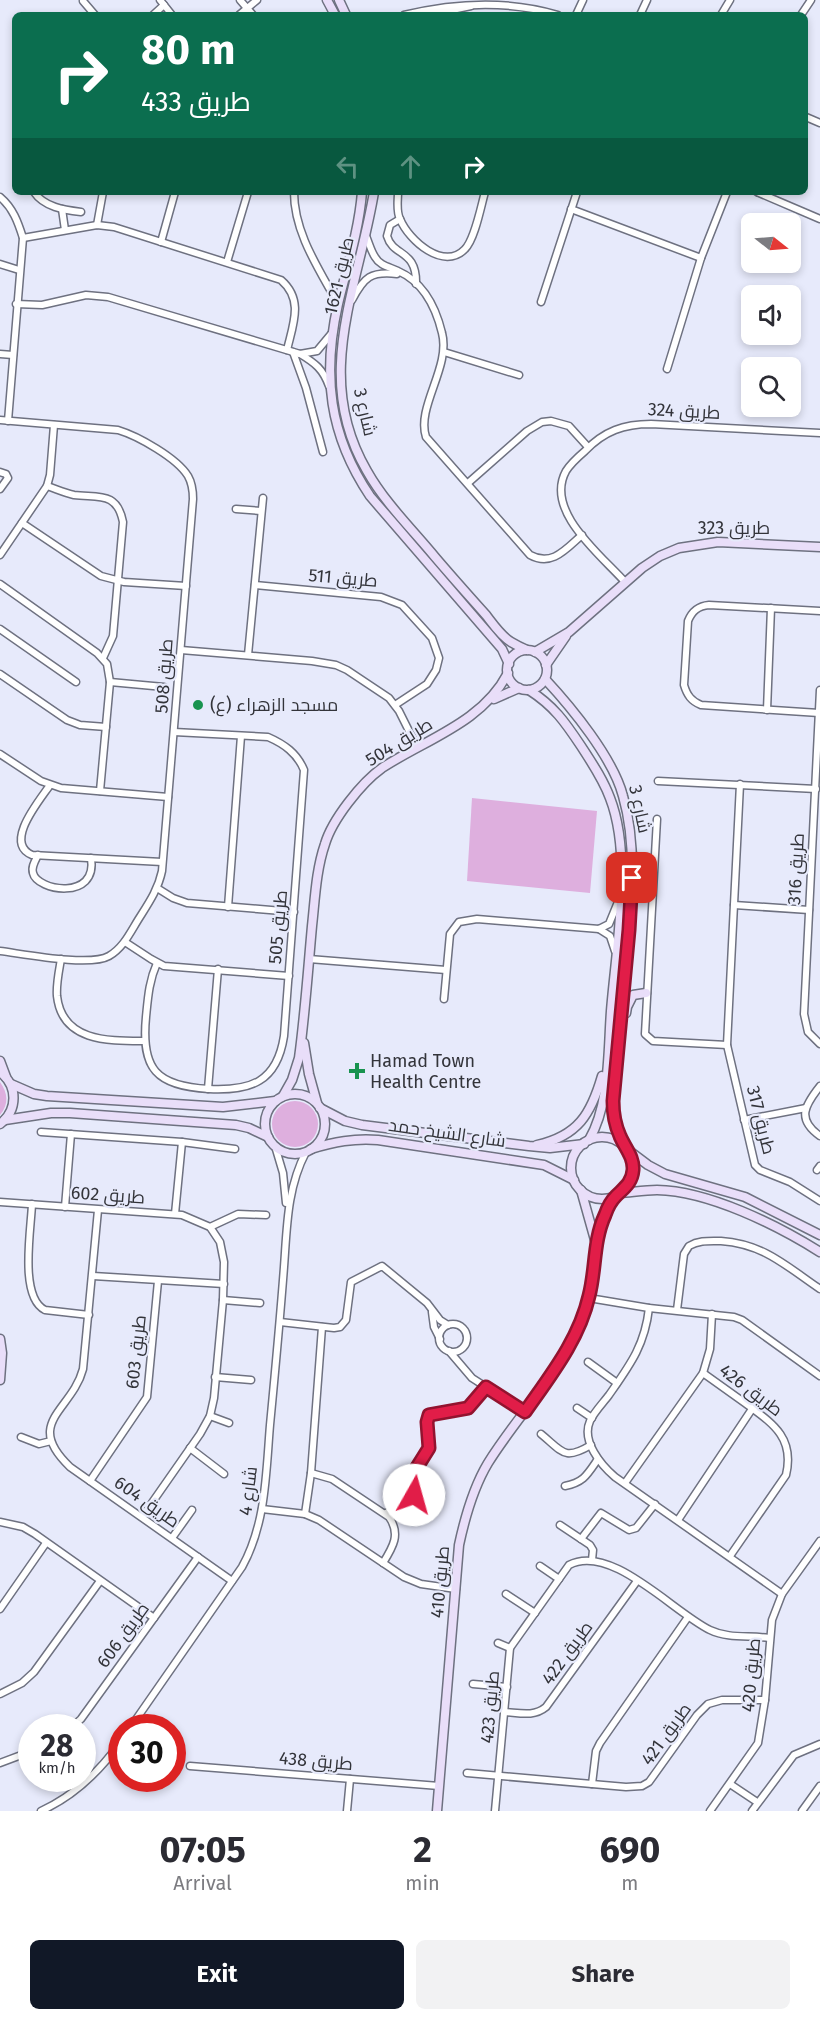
<!DOCTYPE html>
<html lang="en">
<head>
<meta charset="utf-8">
<style>
	body { margin:0; font-family:"Fira Sans",Cairo,sans-serif; background:#f2f2f3; color:#2b2b33; height:100vh; display:flex; flex-direction:column; font-size:22px; white-space:nowrap }
	* { box-sizing:border-box; margin:0 }
	p { font-size:20px; color:#7c7c81 }
	.icon { flex:none; width:33px; height:33px; fill:none; stroke:currentColor; stroke-width:2; stroke-linecap:round; stroke-linejoin:round }
	.map { position:relative; height:1811px; overflow:hidden }
	.panel { display:flex; flex-direction:column; background:#fff; flex:1 }
	.panel>* { flex:none }
	.banner { position:absolute; left:12px; top:12px; width:796px; height:183px; border-radius:9px; box-shadow:0 3px 9px #0003; background:#0b6e4f; color:#fff; overflow:hidden }
	.needle { width:39px; rotate:107deg }
	.tools { position:absolute; left:741px; top:213px; display:grid; gap:12px }
	.tools a { display:grid; place-items:center; width:60px; height:60px; border-radius:9px; background:#fff; box-shadow:0 3px 9px #0003; font-size:30px }
	.speed { position:absolute; left:18px; top:1714px; display:flex; gap:12px; font-size:30px; font-weight:700; text-align:center }
	.speed>* { display:grid; place-content:center; width:78px; height:78px; border-radius:50%; background:#fff; box-shadow:0 3px 9px #0003; line-height:1 }
	.speed small { font-size:15px; font-weight:400 }
	.speed .limit { border:9px solid #d22; background:#fff; color:#111 }
	.pin { position:absolute; display:grid; place-items:center; width:51px; height:51px; color:#fff; margin:-26px; border-radius:12px; box-shadow:0 3px 9px #0006 }
	.me { position:absolute; width:66px; margin:-33px; rotate:7deg; stroke-linejoin:round; filter:drop-shadow(0 0 4px #0008) }
	.turn { display:flex; align-items:center; gap:21px; height:126px; padding:0 30px; font-size:27px }
	.turn .icon { width:78px; height:78px; stroke-width:2.5 }
	.turn b { display:block; font-size:42px; line-height:51px }
	.lanes { display:flex; align-items:center; height:57px; padding:0 30px; background:#0003; justify-content:center; gap:30px; direction:ltr }
	.lanes .off { opacity:.35 }
	.eta { display:flex; justify-content:space-evenly; align-items:center; height:102px; text-align:center }
	.eta b { font-size:36px; font-weight:700; line-height:42px }
	.button { display:flex; gap:12px; margin-top:auto; padding:12px 30px }
	.button a { flex:1; height:69px; border-radius:9px; background:#111827; color:#fff; font-size:24px; font-weight:700; line-height:69px; text-align:center }
	.button a+a { background:#f2f2f3; color:#2b2b33 }
	.map>svg:first-child { display:block }
	.green { fill:#deafde }
	.lines { fill:none; stroke-linecap:round; stroke-linejoin:round }
	.street-casing { stroke:#6e7180; stroke-width:9 }
	.secondary-casing { stroke:#6e7180; stroke-width:11 }
	.street { stroke:#fff; stroke-width:6 }
	.secondary { stroke:#e9def9; stroke-width:8 }
	.route-casing { stroke:#92132f; stroke-width:15 }
	.route { stroke:#e11d48; stroke-width:10 }
	.poi-dot { fill:#18934f; stroke:#e7eafb; stroke-width:2 }
	.labels { text-anchor:middle; dominant-baseline:central; stroke-width:4.5; stroke-linejoin:round; paint-order:stroke }
	.street-label { font-size:18px; fill:#33343a; stroke:#e7eafb }
	.poi-label { font-size:18px; fill:#33343a; stroke:#e7eafb; text-anchor:start }
</style>
</head>
<body>
<div class="map">
<svg width="820" height="1811" viewBox="0 0 820 1811">
	<rect width="100%" height="100%" fill="#e7eafb"/>
	<g class="green">
		<polygon points="472,798 597,811 590,893 467,881"/>
		<path d="M0,1082c8,11 9,22 0,33z"/>
		<circle cx="295" cy="1124" r="23"/>
	</g>
	<g class="lines">
		<g class="street-casing">
			<g id="street">
				<polyline points="160,0 172,15"/>
				<polyline points="240,0 253,15"/>
				<polyline points="83,1 95,15"/>
				<polyline points="153,15 164,5"/>
				<polyline points="239,15 257,0"/>
				<path d="M404,15c50,-12 104,-15 154,0"/>
				<polyline points="428,15 471,6"/>
				<polyline points="576,15 583,0"/>
				<polyline points="640,15 647,0"/>
				<polyline points="721,15 730,0"/>
				<polyline points="801,15 811,0"/>
				<polyline points="806,117 820,123"/>
				<path d="M34,192c10,15 30,18 47,20"/>
				<path d="M294,192c0,41 25,77 44,112"/>
				<path d="M398,192c0,9 -2,19 2,27 9,22 44,52 65,30 10,-10 16,-43 20,-57"/>
				<polyline points="757,192 820,219"/>
				<path d="M0,197c13,11 18,25 23,41l-15,183"/>
				<polyline points="62,209 65,230"/>
				<polyline points="571,209 701,258"/>
				<path d="M400,219l-10,6 -3,11c6,21 30,13 29,48"/>
				<polyline points="97,225 103,192"/>
				<path d="M366,236c3,7 5,15 9,21 5,9 15,10 23,14 25,11 38,37 44,62 9,34 -26,74 -16,104l104,118c22,12 36,-6 52,-20"/>
				<path d="M23,238l74,-13 17,2 167,53c23,20 12,44 6,70"/>
				<polyline points="161,242 175,192"/>
				<polyline points="227,262 248,192"/>
				<polyline points="0,264 19,270"/>
				<path d="M352,300c12,-23 19,-29 45,-26"/>
				<polyline points="541,302 577,192"/>
				<path d="M16,304l26,1 44,-10 22,2 192,57c15,9 23,15 29,32"/>
				<polyline points="293,352 306,388 323,452"/>
				<polyline points="444,352 519,375"/>
				<polyline points="0,354 13,355"/>
				<polyline points="300,354 317,351 332,333"/>
				<polyline points="667,369 701,258 727,192"/>
				<path d="M0,420l118,10c20,6 59,28 70,46 4,7 5,15 5,23l-31,372c-4,19 -14,33 -24,49 -8,13 -15,28 -29,36 -19,11 -85,-2 -109,-5"/>
				<polyline points="0,472 6,474 8,478 0,489"/>
				<polyline points="468,483 527,431 542,422 551,421 569,426 588,447"/>
				<path d="M47,486c9,3 18,7 27,9 24,3 43,-4 49,27l-10,114 -10,22"/>
				<polyline points="236,509 261,511"/>
				<polyline points="22,523 101,576 124,582 186,586"/>
				<polyline points="0,555 47,486 50,475 54,425"/>
				<path d="M625,582c-24,-27 -81,-71 -59,-111 5,-8 12,-14 19,-20 19,-20 39,-27 66,-27l169,9"/>
				<polyline points="0,584 97,653 107,664 110,682 100,791"/>
				<polyline points="255,585 381,597 402,605 432,638 439,658 436,670 427,684 395,705"/>
				<polyline points="0,629 76,682"/>
				<polyline points="181,650 312,661 336,665 347,670 389,698 399,711 417,747"/>
				<polyline points="248,655 263,498"/>
				<polyline points="0,674 67,720 80,725 106,727"/>
				<polyline points="110,682 164,687"/>
				<polyline points="820,690 804,1014 808,1032 820,1044"/>
				<polyline points="767,710 771,608"/>
				<path d="M819,713l-118,-8c-10,-4 -14,-10 -17,-20l4,-64c4,-10 10,-15 21,-16l111,6"/>
				<polyline points="0,754 41,781 61,788 168,797"/>
				<polyline points="658,781 816,789"/>
				<polyline points="740,784 727,1045 755,1165 760,1170 790,1182 820,1201"/>
				<path d="M50,785c-10,15 -47,58 -18,70l130,7"/>
				<polyline points="657,819 645,1034 653,1041 727,1045"/>
				<polyline points="632,854 650,864"/>
				<path d="M38,855c-3,6 -7,12 -5,18 4,18 65,28 58,-15"/>
				<polyline points="632,878 642,867 653,865"/>
				<polyline points="157,888 173,898 187,903 294,912"/>
				<polyline points="734,905 809,910"/>
				<polyline points="228,907 241,736"/>
				<polyline points="599,929 610,936 615,951"/>
				<polyline points="125,942 151,959 164,966 289,976"/>
				<path d="M61,959c-2,12 -5,25 -4,37 5,46 52,45 87,45"/>
				<polyline points="309,959 446,970"/>
				<path d="M157,963c-8,18 -9,34 -11,54 -5,52 10,69 63,72 42,2 68,-7 75,-53l20,-266c-7,-17 -20,-26 -36,-33l-94,-5"/>
				<polyline points="444,999 450,934 459,922 477,919 599,929 609,924 618,902"/>
				<path d="M820,1086c-15,19 -24,33 0,50"/>
				<polyline points="208,1089 218,969"/>
				<polyline points="744,1120 806,1108"/>
				<polyline points="41,1132 182,1142 235,1149"/>
				<polyline points="275,1146 283,1173 286,1203"/>
				<polyline points="817,1170 820,1166"/>
				<polyline points="0,1202 182,1215 210,1227 220,1242 224,1262 223,1300 214,1398 210,1416 200,1434 142,1517"/>
				<path d="M32,1204c-1,26 -13,93 13,106l44,5"/>
				<polyline points="65,1207 71,1134"/>
				<path d="M98,1210l-15,159c-11,42 -60,53 -13,98l162,114"/>
				<polyline points="175,1214 182,1142"/>
				<polyline points="210,1227 238,1214 266,1215"/>
				<polyline points="93,1276 224,1284"/>
				<polyline points="589,1298 649,1308 734,1317 742,1320 820,1376"/>
				<polyline points="223,1300 260,1303"/>
				<path d="M649,1308c-4,37 -19,57 -40,87 -6,8 -15,17 -19,26 -9,20 11,44 25,56l167,117"/>
				<path d="M677,1310l7,-56 5,-8c10,-6 20,-5 32,-5 43,3 65,25 99,48"/>
				<polyline points="432,1312 434,1327 440,1339"/>
				<polyline points="280,1322 334,1328 340,1327 346,1320 351,1282 382,1266 427,1303 440,1320 448,1325"/>
				<circle cx="453" cy="1338" r="14"/>
				<polyline points="449,1351 472,1378 525,1412"/>
				<polyline points="588,1362 617,1383"/>
				<path d="M703,1373c14,10 28,20 42,30 27,20 50,34 41,72l-56,81"/>
				<polyline points="215,1377 251,1380"/>
				<polyline points="577,1408 592,1418"/>
				<polyline points="210,1416 229,1423"/>
				<path d="M541,1434c22,18 23,27 50,11"/>
				<polyline points="21,1437 39,1444 51,1441"/>
				<polyline points="190,1448 224,1474"/>
				<path d="M311,1473l21,6 57,38c12,17 4,30 -6,46"/>
				<polyline points="90,1481 147,1397 158,1281"/>
				<polyline points="625,1483 703,1373 710,1349 712,1314"/>
				<path d="M565,1486c19,-4 22,-11 33,-27"/>
				<polyline points="262,1509 305,1514 319,1520 404,1577 421,1584 456,1589"/>
				<polyline points="386,1513 408,1502 414,1495 414,1472 429,1448 428,1417 434,1413 468,1408 486,1387"/>
				<polyline points="305,1514 311,1473 322,1327"/>
				<polyline points="678,1520 752,1409"/>
				<polyline points="0,1522 23,1527 35,1534 154,1618"/>
				<polyline points="560,1525 590,1545 593,1550 592,1560"/>
				<polyline points="172,1538 192,1510"/>
				<polyline points="581,1539 601,1513 629,1530 636,1528 655,1504"/>
				<polyline points="540,1566 559,1579"/>
				<polyline points="506,1594 535,1613"/>
				<polyline points="0,1609 46,1543"/>
				<polyline points="498,1643 510,1648"/>
				<polyline points="473,1684 507,1687"/>
				<polyline points="0,1694 22,1683 34,1672 100,1581"/>
				<path d="M505,1712c15,1 29,5 41,-5l91,-126"/>
				<polyline points="71,1728 81,1719 198,1557"/>
				<path d="M130,1728l112,-161c24,-43 24,-94 28,-142 5,-52 10,-105 14,-158 3,-40 3,-79 22,-115"/>
				<polyline points="0,1763 32,1751"/>
				<polyline points="190,1766 439,1786"/>
				<polyline points="467,1773 626,1787 642,1786 649,1782 697,1715 708,1704 722,1700 765,1700"/>
				<polyline points="592,1784 596,1751 600,1743 688,1617"/>
				<polyline points="730,1784 757,1802"/>
				<path d="M41,1811c33,-15 60,-41 81,-71"/>
				<polyline points="347,1811 350,1779"/>
				<path d="M495,1811l15,-163 59,-83c42,-22 104,47 141,65 19,9 39,5 59,8"/>
				<polyline points="710,1811 758,1743 765,1700 772,1620 782,1594 820,1541"/>
				<polyline points="752,1811 794,1755 820,1744"/>
				<polyline points="802,1811 820,1786"/>
			</g>
		</g>
		<g class="secondary-casing">
			<g id="secondary">
				<polyline points="327,0 335,15"/>
				<polyline points="339,0 346,15"/>
				<path d="M362,192c-3,38 -15,75 -24,112 -16,71 -9,131 32,192l132,153 7,15"/>
				<path d="M374,192c-16,97 -62,185 -7,279 18,32 45,58 68,86 17,20 34,39 51,58 7,9 15,21 25,27 5,3 11,6 16,8"/>
				<circle cx="527" cy="670" r="20"/>
				<polyline points="535,652 569,632 642,568 660,556 679,548 718,542 820,547"/>
				<polyline points="546,665 566,636"/>
				<path d="M545,679c27,29 68,79 78,117 15,52 8,110 3,164 -4,47 -8,94 -13,141l1,18 11,28"/>
				<path d="M529,690c25,16 36,32 52,56 11,17 22,33 29,52 23,59 6,150 1,213 -3,41 -1,93 -22,129"/>
				<polyline points="494,699 519,688"/>
				<polyline points="626,1013 627,1007 633,995 646,993"/>
				<polyline points="304,1043 309,1074 317,1103"/>
				<polyline points="0,1061 6,1077"/>
				<path d="M0,1072c18,14 18,38 0,52"/>
				<polyline points="11,1084 34,1094 47,1096 223,1107 275,1101"/>
				<circle cx="295" cy="1124" r="30"/>
				<path d="M283,1096l9,-16 7,-22c6,-44 9,-88 13,-132 3,-27 4,-56 13,-82 7,-24 36,-61 57,-76 44,-29 100,-45 126,-95"/>
				<polyline points="320,1108 345,1121 362,1125 529,1146 550,1148 584,1144"/>
				<polyline points="5,1120 51,1113 70,1113 236,1125 249,1128 268,1137"/>
				<circle cx="602" cy="1168" r="31"/>
				<path d="M537,1145c41,-9 54,-31 65,-69"/>
				<path d="M311,1149c23,-7 43,-11 67,-9l166,25 30,15"/>
				<polyline points="628,1150 648,1165 665,1174 745,1197 820,1235"/>
				<polyline points="581,1190 595,1240"/>
				<path d="M620,1193c13,-1 25,-3 37,-3 52,1 120,35 163,62"/>
				<polyline points="0,1339 2,1353 0,1380"/>
				<path d="M437,1811l22,-266c6,-28 14,-57 29,-82 31,-50 76,-93 96,-150 14,-39 8,-81 32,-118"/>
			</g>
		</g>
		<use href="#street" class="street"/>
		<use href="#secondary" class="secondary"/>
	</g>
	<g class="lines">
		<g class="route-casing">
			<path id="route" d="M414,1495v-23l15,-24 -2,-26 2,-7 39,-7 18,-21 39,25c25,-36 54,-72 64,-116 7,-26 4,-55 16,-81 2,-6 6,-14 11,-19 8,-8 16,-13 17,-26 1,-13 -8,-22 -13,-34 -5,-11 -7,-23 -7,-35l16,-171 3,-52"/>
		</g>
		<use href="#route" class="route"/>
	</g>
	<g class="poi-dot">
		<circle cx="198" cy="705" r="6"/>
		<path d="M354 1062h6v6h6v6h-6v6h-6v-6h-6v-6h6z"/>
	</g>
	<g class="labels">
		<g class="street-label">
			<text transform="translate(339 276) rotate(-77)">طريق 1621</text>
			<text transform="translate(684 411) rotate(3)">طريق 324</text>
			<text transform="translate(365 412) rotate(77)">شارع 3</text>
			<text x="734" y="528">طريق 323</text>
			<text transform="translate(343 578) rotate(5)">طريق 511</text>
			<text transform="translate(164 676) rotate(-86)">طريق 508</text>
			<text transform="translate(399 742) rotate(-32)">طريق 504</text>
			<text transform="translate(640 809) rotate(78)">شارع 3</text>
			<text transform="translate(796 869) rotate(-87)">طريق 316</text>
			<text transform="translate(278 927) rotate(-85)">طريق 505</text>
			<text transform="translate(761 1120) rotate(76)">طريق 317</text>
			<text transform="translate(447 1133) rotate(8)">شارع الشيخ حمد</text>
			<text transform="translate(108 1195) rotate(4)">طريق 602</text>
			<text transform="translate(136 1352) rotate(-84)">طريق 603</text>
			<text transform="translate(751 1390) rotate(37)">طريق 426</text>
			<text transform="translate(248 1491) rotate(-83)">شارع 4</text>
			<text transform="translate(147 1502) rotate(35)">طريق 604</text>
			<text transform="translate(440 1582) rotate(-85)">طريق 410</text>
			<text transform="translate(123 1635) rotate(-54)">طريق 606</text>
			<text transform="translate(567 1653) rotate(-54)">طريق 422</text>
			<text transform="translate(751 1675) rotate(-85)">طريق 420</text>
			<text transform="translate(490 1707) rotate(-85)">طريق 423</text>
			<text transform="translate(666 1734) rotate(-54)">طريق 421</text>
			<text transform="translate(316 1761) rotate(5)">طريق 438</text>
		</g>
		<g class="poi-label">
			<text x="210" y="705">مسجد الزهراء (ع)</text>
			<text x="370" y="1061">Hamad Town<tspan x="370" dy="21">Health Centre</tspan></text>
		</g>
	</g>
</svg>
<div class="tools">
<a><svg class="needle" viewBox="-14 -14 28 28"><path d="M0-13l5 13h-10z" fill="#e53935"/><path d="M0 13l5-13h-10z" fill="#7c7c81"/></svg></a>
<a><svg class="icon" aria-label="sound" viewBox="0 0 24 24"><path d="M4 9h4l5-4v14l-5-4H4zM17 9q2 3 0 6"/></svg></a>
<a><svg class="icon" aria-label="search" viewBox="0 0 24 24"><circle cx="10" cy="10" r="6"/><path d="M15 15l6 6"/></svg></a>
</div>
<div class="speed"><div>28<small>km/h</small></div><div class="limit">30</div></div>
<div class="pin" style="left:632px;top:878px;background:#d93025"><svg class="icon" aria-label="arrive" viewBox="0 0 24 24"><path d="M6 21V4h12l-3 4 3 4H6"/></svg></div>
<svg class="me" style="left:414px;top:1495px" viewBox="-20 -20 40 40"><circle r="19" fill="#fff"/><path d="M0-13L10 11 0 6-10 11z" fill="#e11d48"/></svg>
<div class="banner">
<div class="turn"><svg class="icon" aria-label="right" viewBox="0 0 24 24"><path d="M7 20v-9h11M14 6l5 5-5 5"/></svg><div><b>80 m</b>طريق 433</div></div>
<div class="lanes"><svg class="icon off" aria-label="left" viewBox="0 0 24 24"><path d="M17 20v-9H6M10 6l-5 5 5 5"/></svg><svg class="icon off" aria-label="ahead" viewBox="0 0 24 24"><path d="M12 20V5M6 11l6-6 6 6"/></svg><svg class="icon" aria-label="right" viewBox="0 0 24 24"><path d="M7 20v-9h11M14 6l5 5-5 5"/></svg></div>
</div>
</div>
<section class="panel">
<div class="eta">
<div><b>07:05</b><p>Arrival</p></div>
<div><b>2</b><p>min</p></div>
<div><b>690</b><p>m</p></div>
</div>
<div class="button"><a>Exit</a><a>Share</a></div>
</section>
</body>
</html>
